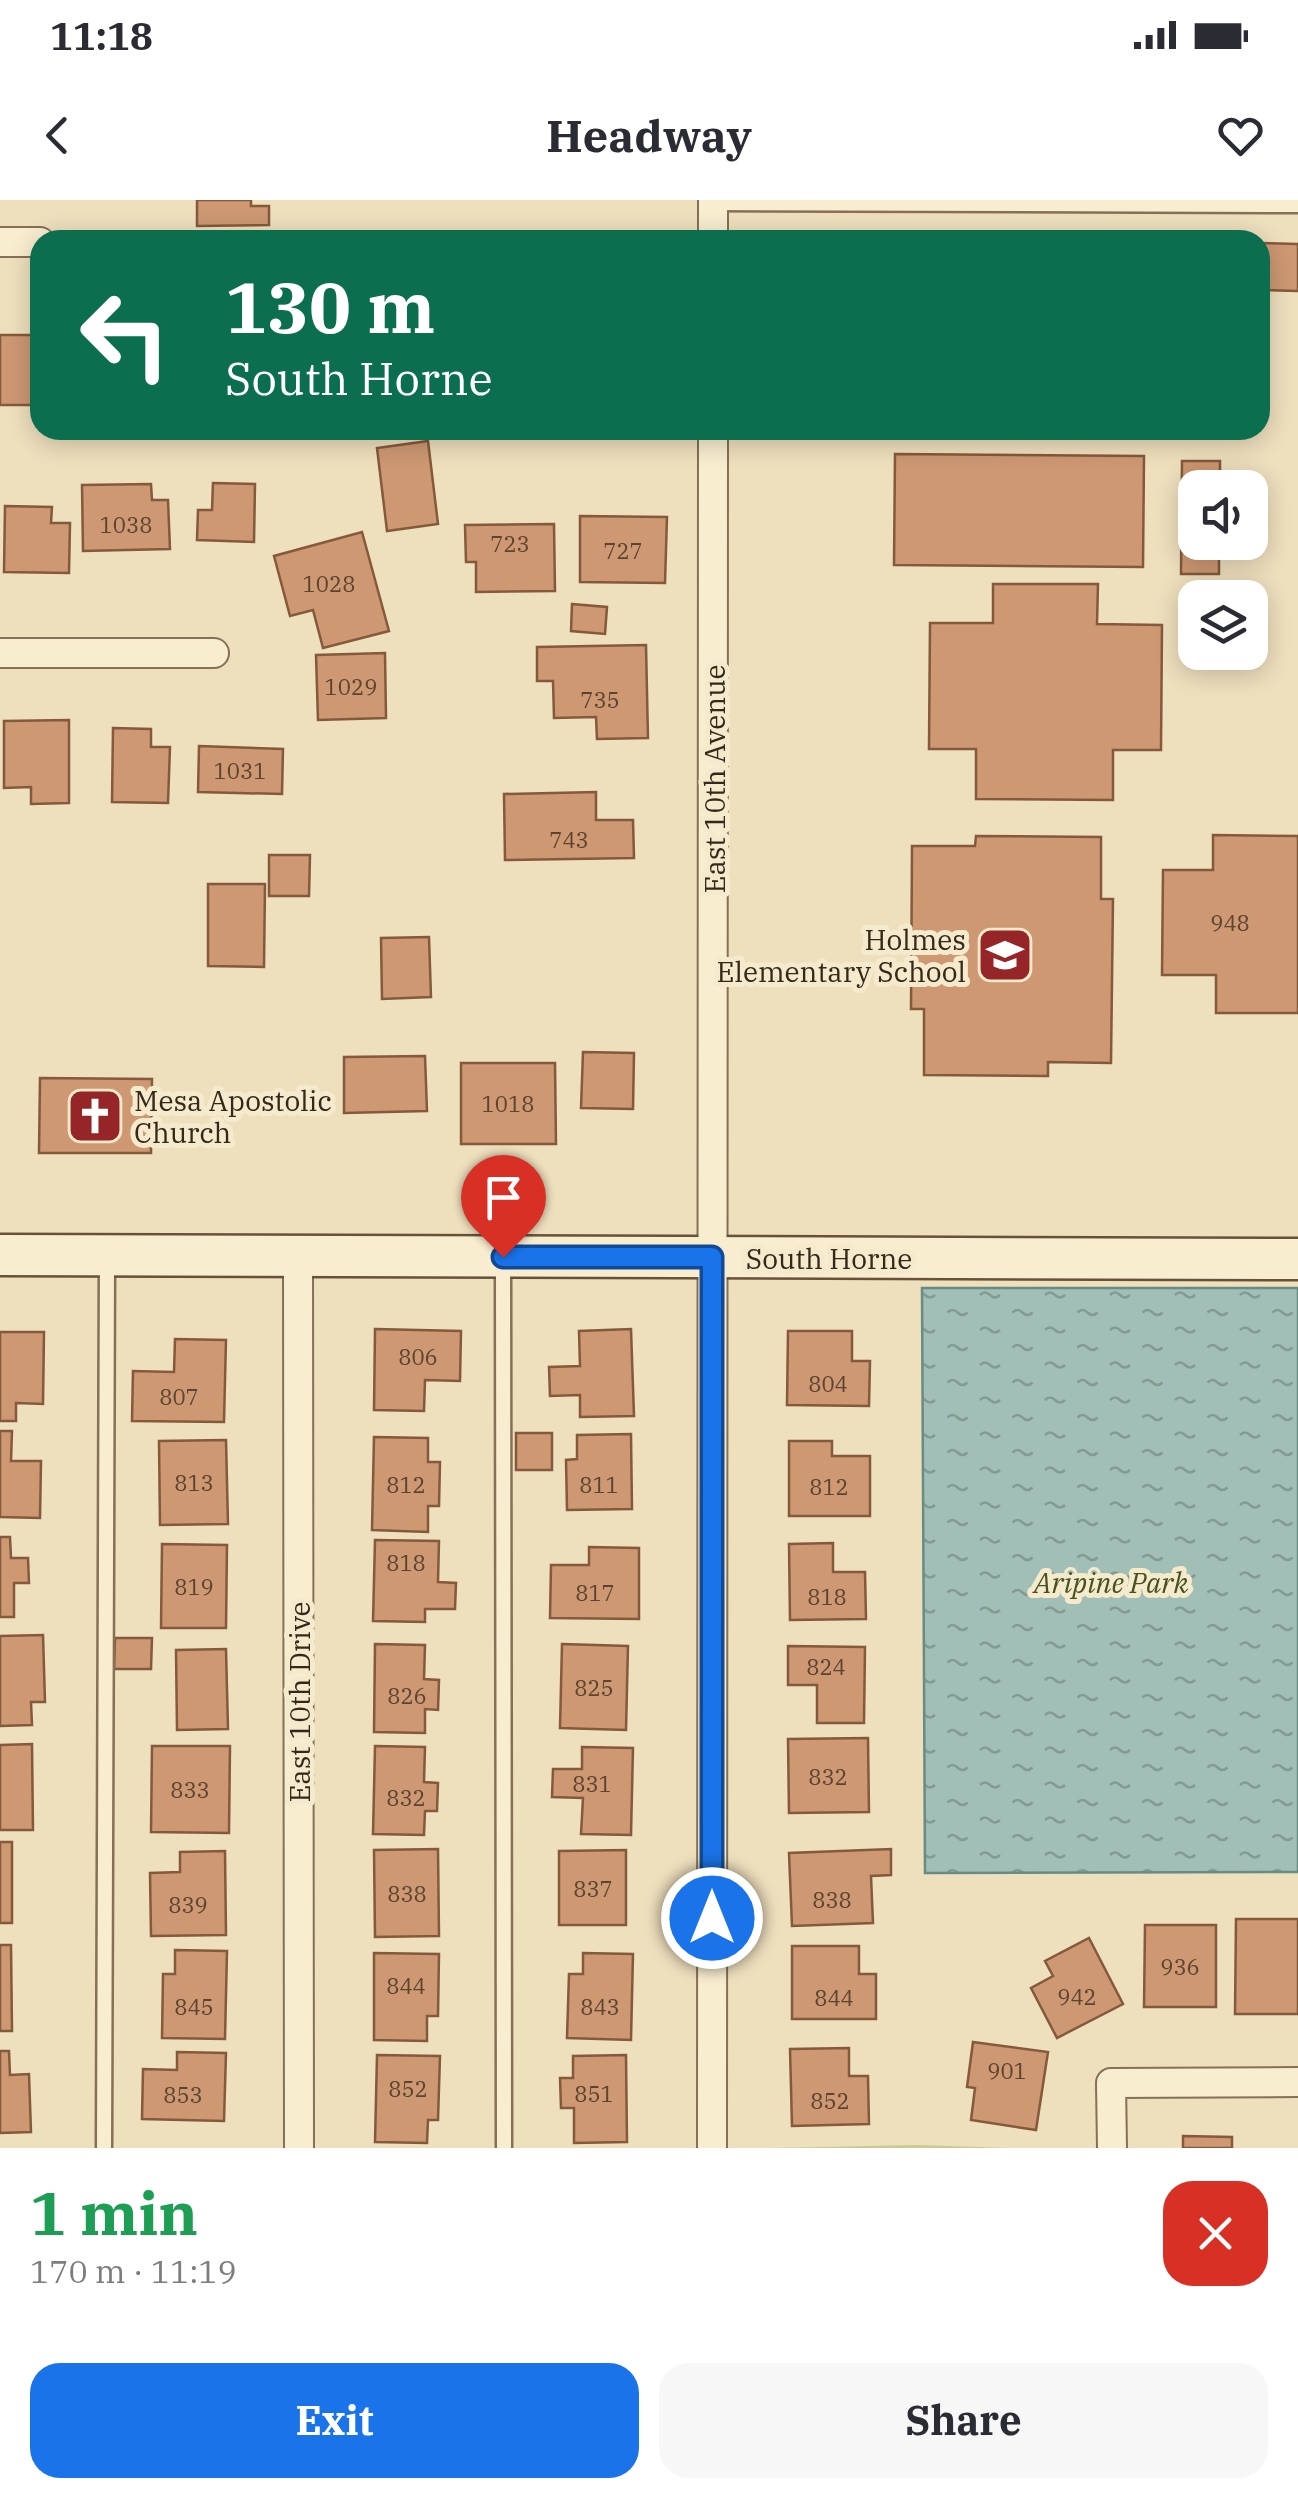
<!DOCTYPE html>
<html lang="en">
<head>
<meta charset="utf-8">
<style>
	body { margin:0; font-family:"IBM Plex Serif",serif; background:#f7f7f7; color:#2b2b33; height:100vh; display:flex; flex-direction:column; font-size:38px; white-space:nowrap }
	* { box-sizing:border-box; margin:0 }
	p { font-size:32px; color:#7c7c81 }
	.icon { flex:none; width:55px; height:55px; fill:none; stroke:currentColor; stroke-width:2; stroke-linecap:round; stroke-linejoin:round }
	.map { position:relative; height:1948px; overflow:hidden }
	.sheet { display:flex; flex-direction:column; background:#fff; flex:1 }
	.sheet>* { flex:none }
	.hud { position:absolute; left:30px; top:30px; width:1240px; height:210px; border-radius:30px; box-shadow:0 5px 25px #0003; background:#0b6e4f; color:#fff; overflow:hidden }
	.buttons { position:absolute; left:1178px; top:270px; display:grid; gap:20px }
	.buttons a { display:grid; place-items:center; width:90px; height:90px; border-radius:20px; background:#fff; box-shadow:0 5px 25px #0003; font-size:50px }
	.pin { position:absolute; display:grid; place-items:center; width:85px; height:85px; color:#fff; margin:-102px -42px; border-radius:50% 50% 50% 0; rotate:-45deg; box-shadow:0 0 10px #0007 }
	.pin .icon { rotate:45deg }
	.me { position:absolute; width:110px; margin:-55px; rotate:0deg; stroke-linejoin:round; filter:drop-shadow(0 0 8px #0008) }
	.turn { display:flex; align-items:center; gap:35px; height:210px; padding:0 30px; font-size:45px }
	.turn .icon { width:130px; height:130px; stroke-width:2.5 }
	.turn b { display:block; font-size:70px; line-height:85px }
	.round { display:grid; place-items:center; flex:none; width:105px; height:105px; border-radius:30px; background:#f7f7f7 }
	.summary { display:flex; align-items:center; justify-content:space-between; height:170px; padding:0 30px }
	h1 { font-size:60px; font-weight:700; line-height:75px; color:#1e9e55 }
	.action { display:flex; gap:20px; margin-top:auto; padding:20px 30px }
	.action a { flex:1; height:115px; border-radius:30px; background:#1a73e8; color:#fff; font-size:40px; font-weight:700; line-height:115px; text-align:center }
	.action a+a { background:#f7f7f7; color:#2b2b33 }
	.status { display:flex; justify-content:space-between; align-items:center; height:70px; padding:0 50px; background:#fff; direction:ltr }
	.status svg { height:28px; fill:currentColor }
	header { display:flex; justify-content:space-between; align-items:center; height:130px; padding:0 30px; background:#fff; font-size:45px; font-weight:700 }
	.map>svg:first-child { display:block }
	.green { fill:#c5cc91 }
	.water { fill:url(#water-ripples); stroke:#688c84; stroke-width:2.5 }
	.building { fill:#cd9872; stroke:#85593c; stroke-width:2.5 }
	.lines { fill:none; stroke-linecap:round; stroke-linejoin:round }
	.lane-casing { stroke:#867056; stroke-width:19 }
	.street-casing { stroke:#867056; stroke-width:32 }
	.secondary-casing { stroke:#675139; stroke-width:45 }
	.lane { stroke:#f9edd0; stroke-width:14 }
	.street { stroke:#f9edd0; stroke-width:28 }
	.secondary { stroke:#f9edd0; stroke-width:40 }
	.route-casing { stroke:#114b97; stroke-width:25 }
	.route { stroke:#1a73e8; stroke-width:18 }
	.labels { text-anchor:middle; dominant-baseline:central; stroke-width:10; stroke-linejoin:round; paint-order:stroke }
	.number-label { font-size:22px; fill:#5b4431 }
	.street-label { font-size:28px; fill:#35281b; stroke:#f5eacc }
	.poi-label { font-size:28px; fill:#35281b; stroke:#f5eacc; text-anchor:end }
	.park-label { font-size:28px; font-style:italic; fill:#455121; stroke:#f5eacc }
</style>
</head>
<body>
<div class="status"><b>11:18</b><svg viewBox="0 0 49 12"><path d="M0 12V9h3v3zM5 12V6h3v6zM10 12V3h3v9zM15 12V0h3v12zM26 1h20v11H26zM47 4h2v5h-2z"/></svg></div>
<header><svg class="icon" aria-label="back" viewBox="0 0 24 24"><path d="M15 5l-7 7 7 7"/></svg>Headway<svg class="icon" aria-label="heart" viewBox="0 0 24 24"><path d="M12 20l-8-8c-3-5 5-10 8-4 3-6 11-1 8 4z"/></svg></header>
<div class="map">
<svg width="1298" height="1948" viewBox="0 0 1298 1948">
	<defs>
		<pattern id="water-ripples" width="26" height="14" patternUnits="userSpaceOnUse" patternTransform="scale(2.5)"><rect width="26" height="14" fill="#a1bfb6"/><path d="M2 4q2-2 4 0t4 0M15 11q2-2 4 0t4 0" fill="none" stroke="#849b93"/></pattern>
	</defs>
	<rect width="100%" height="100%" fill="#eedfbd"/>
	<polygon class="green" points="918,1945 1008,1948 771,1948"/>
	<polygon class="water" points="922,1088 1298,1088 1298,1672 925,1673"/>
	<g class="building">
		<polygon points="197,0 251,0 251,6 269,6 269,25 197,26"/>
		<polygon points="829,35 935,36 935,40 829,40"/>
		<polygon points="950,36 1057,37 1057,40 950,40"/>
		<polygon points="1260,43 1298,44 1298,91 1260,90"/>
		<rect x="0" y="135" width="40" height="70"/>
		<polygon points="428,241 438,324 387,331 377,248"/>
		<polygon points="895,254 1144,256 1143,367 894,365"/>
		<polygon points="1182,261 1220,261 1220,288 1195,288 1195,342 1219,342 1219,374 1181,374"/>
		<polygon points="213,283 255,284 254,342 197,340 198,310 212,310"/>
		<polygon points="151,284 152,300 168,300 170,349 83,351 82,285"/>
		<polygon points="5,306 52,307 51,323 70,323 69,373 4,372"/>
		<polygon points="580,316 667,317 665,383 580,382"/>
		<polygon points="554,324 555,391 476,392 476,362 466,362 465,325"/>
		<polygon points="362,332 389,431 323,448 313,410 290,416 274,356"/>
		<polygon points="993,384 1098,384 1097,424 1162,425 1161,550 1113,550 1113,600 976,599 976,549 929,549 930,423 993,423"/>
		<polygon points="572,404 607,407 605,434 571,431"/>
		<polygon points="646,445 648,538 597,539 596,517 554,518 553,481 537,481 537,447"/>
		<polygon points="385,453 386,518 318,520 316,455"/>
		<polygon points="69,520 69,603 31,604 31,587 4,588 4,521"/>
		<polygon points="113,528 151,529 151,547 170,547 168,603 112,602"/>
		<polygon points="199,546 283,549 282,594 198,592"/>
		<polygon points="596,592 596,620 633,620 634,658 505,660 504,594"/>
		<polygon points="1213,635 1298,636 1298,813 1216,813 1216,775 1162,775 1163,670 1213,670"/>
		<polygon points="976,636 1101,637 1101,699 1113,699 1111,863 1048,862 1048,876 924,875 924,809 911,809 912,646 975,646"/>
		<polygon points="269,655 310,655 309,696 269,696"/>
		<polygon points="208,684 265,684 264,767 208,766"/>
		<polygon points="429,737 431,797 382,799 381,738"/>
		<polygon points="583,852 634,853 633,909 581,908"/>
		<polygon points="425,856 427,911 344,913 344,857"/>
		<polygon points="461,863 555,863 556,944 461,944"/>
		<polygon points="40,878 152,879 151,953 39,953"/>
		<polygon points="375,1129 461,1131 460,1181 425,1180 424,1211 374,1210"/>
		<polygon points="631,1129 634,1216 580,1217 580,1195 550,1196 549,1167 580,1166 579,1131"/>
		<polygon points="788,1131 852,1131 852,1161 870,1161 869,1206 787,1205"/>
		<polygon points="0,1132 44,1132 43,1204 16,1203 16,1221 0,1221"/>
		<polygon points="175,1139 226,1140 224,1222 132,1221 133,1171 174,1172"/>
		<polygon points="0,1231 12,1231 11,1261 41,1261 40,1318 0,1317"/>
		<rect x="516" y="1233" width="36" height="37"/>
		<polygon points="631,1234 632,1309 567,1310 566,1260 577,1259 577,1235"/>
		<polygon points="374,1237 428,1238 428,1262 440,1262 439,1306 428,1306 428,1332 372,1330"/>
		<polygon points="226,1240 228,1324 160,1325 159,1241"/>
		<polygon points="789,1241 832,1241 832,1256 870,1256 870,1316 789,1316"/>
		<polygon points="0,1337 10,1337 11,1358 28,1358 29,1383 14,1383 14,1417 0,1417"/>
		<polygon points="375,1340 439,1341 438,1382 456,1383 455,1409 425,1409 425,1422 373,1421"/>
		<polygon points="833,1343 833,1372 865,1372 866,1419 790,1420 789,1344"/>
		<polygon points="162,1344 227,1345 226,1428 161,1428"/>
		<polygon points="589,1347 639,1348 639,1419 550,1418 551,1365 589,1365"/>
		<polygon points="43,1435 45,1502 31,1502 32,1525 0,1526 0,1436"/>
		<polygon points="115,1438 152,1438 151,1469 114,1469"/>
		<polygon points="375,1444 425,1445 424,1479 439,1480 438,1510 425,1509 425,1533 374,1532"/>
		<polygon points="562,1444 628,1446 626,1530 560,1528"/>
		<polygon points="788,1446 865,1447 864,1523 817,1523 817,1485 788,1485"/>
		<polygon points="226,1449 228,1529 177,1530 176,1450"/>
		<polygon points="868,1538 869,1612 789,1613 788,1539"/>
		<polygon points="32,1544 33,1630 0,1630 0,1545"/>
		<polygon points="152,1546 230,1546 229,1633 151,1632"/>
		<polygon points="375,1546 425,1547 424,1582 438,1583 437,1611 425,1611 424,1635 373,1634"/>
		<polygon points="582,1547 633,1548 631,1635 581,1634 583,1598 552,1597 553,1569 582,1569"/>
		<rect x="0" y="1642" width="12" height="81"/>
		<polygon points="438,1649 439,1736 375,1737 374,1650"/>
		<polygon points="891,1649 891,1675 871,1676 873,1723 792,1726 789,1653"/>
		<polygon points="626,1650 626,1725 559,1725 559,1651"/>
		<polygon points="225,1651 226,1735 151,1736 150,1673 180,1672 180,1652"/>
		<polygon points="1236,1719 1298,1719 1298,1814 1235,1814"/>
		<polygon points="1145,1725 1216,1725 1216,1807 1144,1807"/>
		<polygon points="1089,1738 1123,1804 1057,1838 1031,1788 1053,1776 1045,1761"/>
		<polygon points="0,1745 11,1745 12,1831 0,1831"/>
		<polygon points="792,1746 859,1746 859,1774 876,1774 876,1819 792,1819"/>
		<polygon points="175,1750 227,1751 225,1839 162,1838 163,1774 175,1774"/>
		<polygon points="374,1753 439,1754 438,1816 427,1816 427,1841 374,1840"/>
		<polygon points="583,1753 633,1754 631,1840 567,1838 569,1774 583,1774"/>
		<polygon points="973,1842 1048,1852 1036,1930 971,1920 975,1888 967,1887"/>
		<polygon points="849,1848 849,1876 868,1876 869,1924 792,1926 790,1849"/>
		<polygon points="0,1851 9,1851 10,1875 29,1874 31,1932 0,1933"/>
		<polygon points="177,1852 226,1853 224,1921 142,1919 143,1869 177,1870"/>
		<polygon points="377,1855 440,1856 438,1920 428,1920 427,1943 375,1942"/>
		<polygon points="626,1855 627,1942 574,1943 574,1908 561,1908 560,1878 573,1878 573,1856"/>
		<polygon points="1183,1936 1232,1937 1232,1948 1183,1948"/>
	</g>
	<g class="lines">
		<g class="lane-casing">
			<g id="lane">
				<polyline points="713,3 1298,5"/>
				<polyline points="503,1058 504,1948"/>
				<polyline points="104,1948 107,1059"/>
			</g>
		</g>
		<g class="street-casing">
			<g id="street">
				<polyline points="713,0 713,40"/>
				<polyline points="0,42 40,42"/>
				<polyline points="0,453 214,453"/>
				<polyline points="298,1057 299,1948"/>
				<polyline points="712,1948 713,230"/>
				<polyline points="1112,1948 1111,1883 1298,1882"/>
			</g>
		</g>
		<g class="secondary-casing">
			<polyline id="secondary" points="0,1055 1298,1059"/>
		</g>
		<use href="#lane" class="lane"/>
		<use href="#street" class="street"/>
		<use href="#secondary" class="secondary"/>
	</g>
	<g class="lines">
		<g class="route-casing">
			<polyline id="route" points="503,1057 712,1057 712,1718"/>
		</g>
		<use href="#route" class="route"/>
	</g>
	<defs>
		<g id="school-square" transform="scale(2.875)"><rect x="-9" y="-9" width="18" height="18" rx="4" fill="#952526" stroke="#f5eacc"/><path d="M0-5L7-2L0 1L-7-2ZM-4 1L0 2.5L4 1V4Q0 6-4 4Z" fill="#fff"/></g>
		<g id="church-square" transform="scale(2.875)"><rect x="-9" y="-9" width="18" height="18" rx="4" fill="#952526" stroke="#f5eacc"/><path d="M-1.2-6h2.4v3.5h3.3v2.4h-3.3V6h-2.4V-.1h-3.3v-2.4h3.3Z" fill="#fff"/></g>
	</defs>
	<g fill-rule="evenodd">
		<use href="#school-square" x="1005" y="755"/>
		<use href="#church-square" x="95" y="916"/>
	</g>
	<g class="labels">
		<g class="number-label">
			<text x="126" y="324">1038</text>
			<text x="510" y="343">723</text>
			<text x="623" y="350">727</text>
			<text x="329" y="383">1028</text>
			<text x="351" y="486">1029</text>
			<text x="600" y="499">735</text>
			<text x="240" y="570">1031</text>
			<text x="569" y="639">743</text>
			<text x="1230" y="722">948</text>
			<text x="508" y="903">1018</text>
			<text x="418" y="1156">806</text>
			<text x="828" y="1183">804</text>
			<text x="179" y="1196">807</text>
			<text x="194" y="1282">813</text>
			<text x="406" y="1284">812</text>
			<text x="599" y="1284">811</text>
			<text x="829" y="1286">812</text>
			<text x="406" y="1362">818</text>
			<text x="194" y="1386">819</text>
			<text x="595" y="1392">817</text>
			<text x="827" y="1396">818</text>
			<text x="826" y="1466">824</text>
			<text x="594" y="1487">825</text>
			<text x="407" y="1495">826</text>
			<text x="828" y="1576">832</text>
			<text x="592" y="1583">831</text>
			<text x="190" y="1589">833</text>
			<text x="406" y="1597">832</text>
			<text x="593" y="1688">837</text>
			<text x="407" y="1693">838</text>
			<text x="832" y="1699">838</text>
			<text x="188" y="1704">839</text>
			<text x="1180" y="1766">936</text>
			<text x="406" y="1785">844</text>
			<text x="1077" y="1796">942</text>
			<text x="834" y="1797">844</text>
			<text x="194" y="1806">845</text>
			<text x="600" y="1806">843</text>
			<text x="1007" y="1870">901</text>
			<text x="408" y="1888">852</text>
			<text x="594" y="1893">851</text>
			<text x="183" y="1894">853</text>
			<text x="830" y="1900">852</text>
		</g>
		<g class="street-label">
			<text transform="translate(714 579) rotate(-90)">East 10th Avenue</text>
			<text x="829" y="1058">South Horne</text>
			<text transform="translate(299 1502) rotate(-90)">East 10th Drive</text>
		</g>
		<g class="poi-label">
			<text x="966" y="739">Holmes<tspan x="966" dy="32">Elementary School</tspan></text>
			<text x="134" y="900" text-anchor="start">Mesa Apostolic<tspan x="134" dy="32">Church</tspan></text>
		</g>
		<g class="park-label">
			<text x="1111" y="1382">Aripine Park</text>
		</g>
	</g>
</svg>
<div class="buttons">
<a><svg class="icon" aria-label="sound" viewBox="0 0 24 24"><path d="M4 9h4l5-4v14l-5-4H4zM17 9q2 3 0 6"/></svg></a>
<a><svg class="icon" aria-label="layers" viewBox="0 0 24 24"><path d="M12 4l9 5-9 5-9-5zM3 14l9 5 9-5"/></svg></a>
</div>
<div class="pin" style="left:503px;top:1057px;background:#d93025"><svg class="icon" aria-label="arrive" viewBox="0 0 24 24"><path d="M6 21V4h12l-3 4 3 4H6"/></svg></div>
<svg class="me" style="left:712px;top:1718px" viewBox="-20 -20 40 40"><circle r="17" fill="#1a73e8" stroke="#fff" stroke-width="3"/><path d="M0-11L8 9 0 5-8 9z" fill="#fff"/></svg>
<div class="hud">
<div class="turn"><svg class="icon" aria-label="left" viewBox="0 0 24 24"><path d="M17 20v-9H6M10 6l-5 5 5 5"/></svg><div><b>130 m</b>South Horne</div></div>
</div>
</div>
<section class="sheet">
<div class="summary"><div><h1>1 min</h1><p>170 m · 11:19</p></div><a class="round" style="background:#d93025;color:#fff"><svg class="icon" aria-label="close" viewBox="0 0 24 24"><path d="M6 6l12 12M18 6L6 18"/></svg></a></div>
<div class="action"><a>Exit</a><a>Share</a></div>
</section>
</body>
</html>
